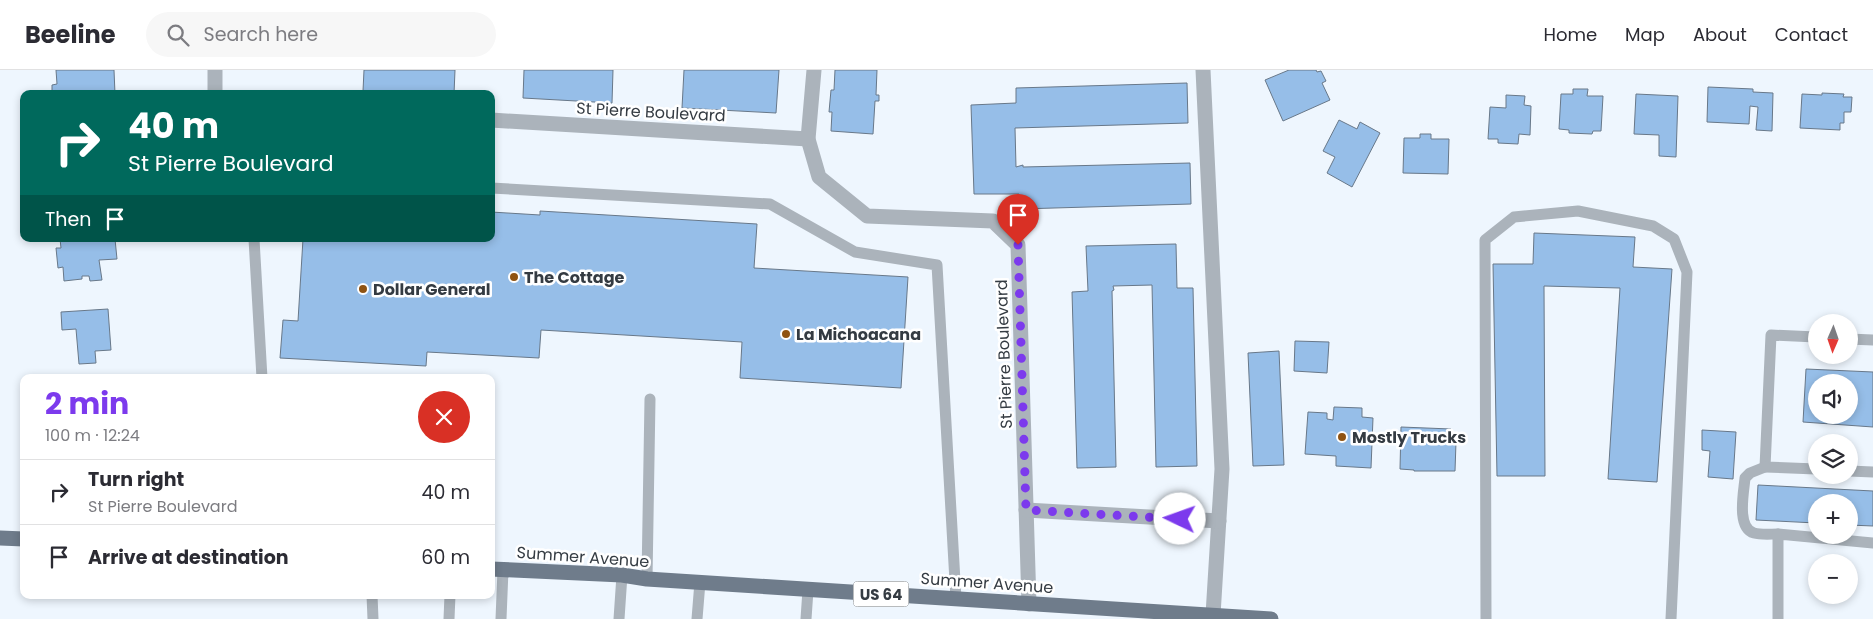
<!DOCTYPE html>
<html lang="en">
<head>
<meta charset="utf-8">
<style>
	body { margin:0; font-family:Poppins,sans-serif; background:#f7f7f7; color:#2b2b33; height:100vh; display:flex; flex-direction:column; font-size:19px; white-space:nowrap }
	* { box-sizing:border-box; margin:0 }
	p { font-size:16px; color:#7c7c81 }
	.icon { flex:none; width:28px; height:28px; fill:none; stroke:currentColor; stroke-width:2; stroke-linecap:round; stroke-linejoin:round }
	.map { position:relative; flex:1; overflow:hidden }
	.side { position:absolute; left:20px; top:304px; width:475px; height:225px; display:flex; flex-direction:column; background:#fff; border-radius:10px; box-shadow:0 2px 8px #0003 }
	.side>* { flex:none }
	.hud { position:absolute; left:20px; top:20px; width:475px; height:152px; border-radius:10px; box-shadow:0 2px 8px #0003; background:#00695c; color:#fff; overflow:hidden }
	.needle { width:32px; rotate:182deg }
	.tools { position:absolute; left:1808px; top:244px; display:grid; gap:10px }
	.tools a { display:grid; place-items:center; width:50px; height:50px; border-radius:50%; background:#fff; box-shadow:0 2px 8px #0003; font-size:25px }
	.pin { position:absolute; display:grid; place-items:center; width:42px; height:42px; color:#fff; margin:-51px -21px; border-radius:50% 50% 50% 0; rotate:-45deg; box-shadow:0 0 5px #0007 }
	.pin .icon { rotate:45deg }
	.me { position:absolute; width:55px; margin:-28px; rotate:273deg; stroke-linejoin:round; filter:drop-shadow(0 0 4px #0008) }
	.turn { display:flex; align-items:center; gap:18px; height:105px; padding:0 25px; font-size:22px }
	.turn .icon { width:65px; height:65px; stroke-width:2.5 }
	.turn b { display:block; font-size:35px; line-height:42px }
	.then { display:flex; align-items:center; height:48px; padding:0 25px; background:#0003; gap:10px; font-size:19px }
	.round { display:grid; place-items:center; flex:none; width:52px; height:52px; border-radius:26px; background:#f7f7f7 }
	.overview { display:flex; align-items:center; justify-content:space-between; height:85px; padding:0 25px }
	h1 { font-size:30px; font-weight:700; line-height:38px; color:#7c3aed }
	ul { padding:0; list-style:none }
	li { display:flex; align-items:center; gap:15px; height:65px; padding:0 25px; border-top:1px solid #e1e1e2 }
	li div { flex:1 }
	li b { display:block; font-size:19px }
	li em { font-style:normal }
	header { display:flex; align-items:center; gap:30px; box-sizing:border-box; height:70px; padding:0 25px; background:#fff; border-bottom:1px solid #e1e1e2 }
	header strong { font-size:24px }
	nav { display:flex; gap:28px; margin-inline-start:auto; font-size:18px }
	.search { width:350px; height:45px; background:#f7f7f7; display:flex; align-items:center; gap:12px; box-sizing:border-box; padding:0 18px; border-radius:28px; color:#7c7c81; font-size:19px }
	.map>svg:first-child { display:block }
	.building { fill:#96bee8; stroke:#687889; fill-rule:evenodd }
	.lines { fill:none; stroke-linecap:round; stroke-linejoin:round }
	.lane { stroke:#abb3bb; stroke-width:11 }
	.street { stroke:#abb3bb; stroke-width:15 }
	.primary { stroke:#6f7c8b; stroke-width:15 }
	.route { stroke:#7c3aed; stroke-width:9; stroke-dasharray:0 16.2 }
	.poi-dot { fill:#8f5312; stroke:#fff; stroke-width:2 }
	.labels { text-anchor:middle; dominant-baseline:central; stroke-width:5; stroke-linejoin:round; paint-order:stroke }
	.shield { fill:#fff; stroke:#71767b; stroke-width:1 }
	.shield-label { font-size:15px; font-weight:bold; fill:#343b42 }
	.street-label { font-size:16px; fill:#343b42; stroke:#fff }
	.poi-label { font-size:16px; font-weight:bold; fill:#343b42; stroke:#fff; text-anchor:start }
</style>
</head>
<body>
<header>
<strong>Beeline</strong>
<div class="search"><svg class="icon" aria-label="search" viewBox="0 0 24 24"><circle cx="10" cy="10" r="6"/><path d="M15 15l6 6"/></svg>Search here</div>
<nav><a>Home</a><a>Map</a><a>About</a><a>Contact</a></nav>
</header>
<div class="map">
<svg width="1873" height="549" viewBox="0 0 1873 549">
	<rect width="100%" height="100%" fill="#eef6fe"/>
	<g class="building">
		<polygon points="56,0 114,0 115,24 52,24 52,15 57,14"/>
		<polygon points="364,0 455,0 454,24 363,21"/>
		<polygon points="524,0 613,0 612,33 523,28"/>
		<polygon points="684,0 779,0 776,43 682,38"/>
		<polygon points="835,0 877,0 876,25 879,25 879,31 875,31 873,64 831,61 832,42 829,42 831,20 834,20"/>
		<polygon points="1289,0 1316,0 1317,2 1321,1 1326,11 1322,13 1330,30 1283,51 1265,10"/>
		<polygon points="1187,13 1188,53 1015,58 1016,97 1023,95 1023,97 1190,93 1191,134 1020,139 1019,124 974,124 971,35 1016,33 1016,18"/>
		<polygon points="1708,17 1753,19 1753,22 1773,23 1772,61 1756,60 1758,37 1750,36 1749,54 1707,52"/>
		<polygon points="1573,19 1588,19 1587,26 1603,26 1601,61 1593,61 1592,64 1569,63 1569,60 1559,59 1561,24 1573,24"/>
		<polygon points="1822,23 1844,24 1843,27 1852,27 1851,42 1844,42 1844,53 1840,53 1840,60 1800,58 1802,24 1822,25"/>
		<polygon points="1636,24 1678,26 1676,87 1659,86 1659,65 1634,64"/>
		<polygon points="1506,25 1525,26 1524,35 1531,36 1530,65 1519,64 1518,74 1498,73 1498,69 1488,69 1490,37 1506,38"/>
		<polygon points="1339,50 1357,59 1360,52 1380,63 1352,117 1327,103 1335,87 1323,81"/>
		<polygon points="1420,64 1431,64 1431,69 1449,69 1448,104 1403,103 1404,68 1420,68"/>
		<polygon points="540,141 757,154 754,198 908,207 901,318 740,308 742,272 541,260 539,288 427,282 426,296 280,288 283,250 298,251 303,169 491,169 491,142 540,145"/>
		<polygon points="1534,163 1635,167 1633,197 1672,199 1657,412 1608,409 1620,218 1544,216 1545,406 1497,406 1493,194 1533,194"/>
		<polygon points="60,169 115,169 117,189 99,190 102,210 90,211 89,206 82,206 82,209 64,211 63,197 58,198 56,178 61,178"/>
		<polygon points="1176,174 1177,218 1193,218 1197,396 1156,397 1152,215 1113,216 1114,220 1112,221 1116,397 1077,398 1072,222 1088,221 1086,176"/>
		<polygon points="108,239 111,280 95,281 96,293 79,294 76,259 62,260 61,242"/>
		<polygon points="1295,271 1329,272 1327,303 1294,301"/>
		<polygon points="1279,281 1284,395 1253,396 1248,283"/>
		<path d="M1806,299l67,3v55l-70,-5zM1816,312h33v33h-33z"/>
		<polygon points="1334,337 1362,338 1362,347 1373,348 1371,398 1336,396 1336,386 1305,384 1308,342 1327,343 1327,349 1333,350"/>
		<polygon points="1401,357 1451,359 1451,372 1456,372 1455,401 1414,401 1414,400 1400,399"/>
		<polygon points="1702,360 1736,362 1733,409 1708,407 1710,381 1702,380"/>
		<polygon points="1758,415 1873,421 1873,456 1849,455 1849,432 1816,432 1816,453 1756,450"/>
	</g>
	<g class="lines">
		<g class="lane">
			<polyline points="491,118 770,134 855,182 937,195 956,529"/>
			<polyline points="254,169 262,308"/>
			<polyline points="1816,267 1771,265 1765,397 1816,399"/>
			<polyline points="1849,269 1873,270"/>
			<path d="M1765,397l-15,6 -5,5c-1,13 -9,50 9,55 7,2 16,1 24,1"/>
			<polyline points="1849,401 1873,402"/>
			<polyline points="647,509 650,329"/>
			<polyline points="372,525 373,549"/>
			<polyline points="449,549 450,525"/>
			<polyline points="501,549 503,500"/>
			<polyline points="619,549 622,505"/>
			<polyline points="697,549 700,512"/>
			<polyline points="806,549 808,520"/>
			<polyline points="1486,549 1485,170 1514,147 1578,141 1653,156 1674,169 1687,202 1671,549"/>
			<polyline points="1778,549 1778,464 1873,473"/>
		</g>
		<g class="street">
			<polyline points="215,0 215,24"/>
			<polyline points="814,0 808,69 819,107 867,146 993,151 1018,175 1029,534"/>
			<polyline points="1203,0 1222,399 1213,545"/>
			<polyline points="491,50 808,69"/>
			<polyline points="1026,440 1219,451"/>
		</g>
		<g class="primary">
			<polyline points="0,468 24,469"/>
			<polyline points="491,499 622,505 647,509 1271,549"/>
		</g>
	</g>
	<g class="lines">
		<polyline class="route" points="1018,175 1026,440 1180,449"/>
	</g>
	<g class="poi-dot">
		<circle cx="514" cy="207" r="5"/>
		<circle cx="363" cy="219" r="5"/>
		<circle cx="786" cy="264" r="5"/>
		<circle cx="1342" cy="367" r="5"/>
	</g>
	<g class="labels">
		<rect class="shield" x="853.5" y="511.5" width="55" height="25" rx="4"/>
		<g class="shield-label">
			<text x="881" y="524">US 64</text>
		</g>
		<g class="street-label">
			<text transform="translate(651 42) rotate(3)">St Pierre Boulevard</text>
			<text transform="translate(1004 284) rotate(-92)">St Pierre Boulevard</text>
			<text transform="translate(583 487) rotate(4)">Summer Avenue</text>
			<text transform="translate(987 513) rotate(4)">Summer Avenue</text>
		</g>
		<g class="poi-label">
			<text x="524" y="207">The Cottage</text>
			<text x="373" y="219">Dollar General</text>
			<text x="796" y="264">La Michoacana</text>
			<text x="1352" y="367">Mostly Trucks</text>
		</g>
	</g>
</svg>
<div class="tools">
<a><svg class="needle" viewBox="-14 -14 28 28"><path d="M0-13l5 13h-10z" fill="#e53935"/><path d="M0 13l5-13h-10z" fill="#7c7c81"/></svg></a>
<a><svg class="icon" aria-label="sound" viewBox="0 0 24 24"><path d="M4 9h4l5-4v14l-5-4H4zM17 9q2 3 0 6"/></svg></a>
<a><svg class="icon" aria-label="layers" viewBox="0 0 24 24"><path d="M12 4l9 5-9 5-9-5zM3 14l9 5 9-5"/></svg></a>
<a>+</a>
<a>−</a>
</div>
<div class="pin" style="left:1018px;top:175px;background:#d93025"><svg class="icon" aria-label="arrive" viewBox="0 0 24 24"><path d="M6 21V4h12l-3 4 3 4H6"/></svg></div>
<svg class="me" style="left:1180px;top:449px" viewBox="-20 -20 40 40"><circle r="19" fill="#fff"/><path d="M0-13L10 11 0 6-10 11z" fill="#7c3aed"/></svg>
<div class="hud">
<div class="turn"><svg class="icon" aria-label="right" viewBox="0 0 24 24"><path d="M7 20v-9h11M14 6l5 5-5 5"/></svg><div><b>40 m</b>St Pierre Boulevard</div></div>
<div class="then">Then<svg class="icon" aria-label="arrive" viewBox="0 0 24 24"><path d="M6 21V4h12l-3 4 3 4H6"/></svg></div>
</div>
<section class="side">
<div class="overview"><div><h1>2 min</h1><p>100 m · 12:24</p></div><a class="round" style="background:#d93025;color:#fff"><svg class="icon" aria-label="close" viewBox="0 0 24 24"><path d="M6 6l12 12M18 6L6 18"/></svg></a></div>
<ul>
<li><svg class="icon" aria-label="right" viewBox="0 0 24 24"><path d="M7 20v-9h11M14 6l5 5-5 5"/></svg><div><b>Turn right</b><p>St Pierre Boulevard</p></div><em>40 m</em></li>
<li><svg class="icon" aria-label="arrive" viewBox="0 0 24 24"><path d="M6 21V4h12l-3 4 3 4H6"/></svg><div><b>Arrive at destination</b></div><em>60 m</em></li>
</ul>
</section>
</div>
</body>
</html>
